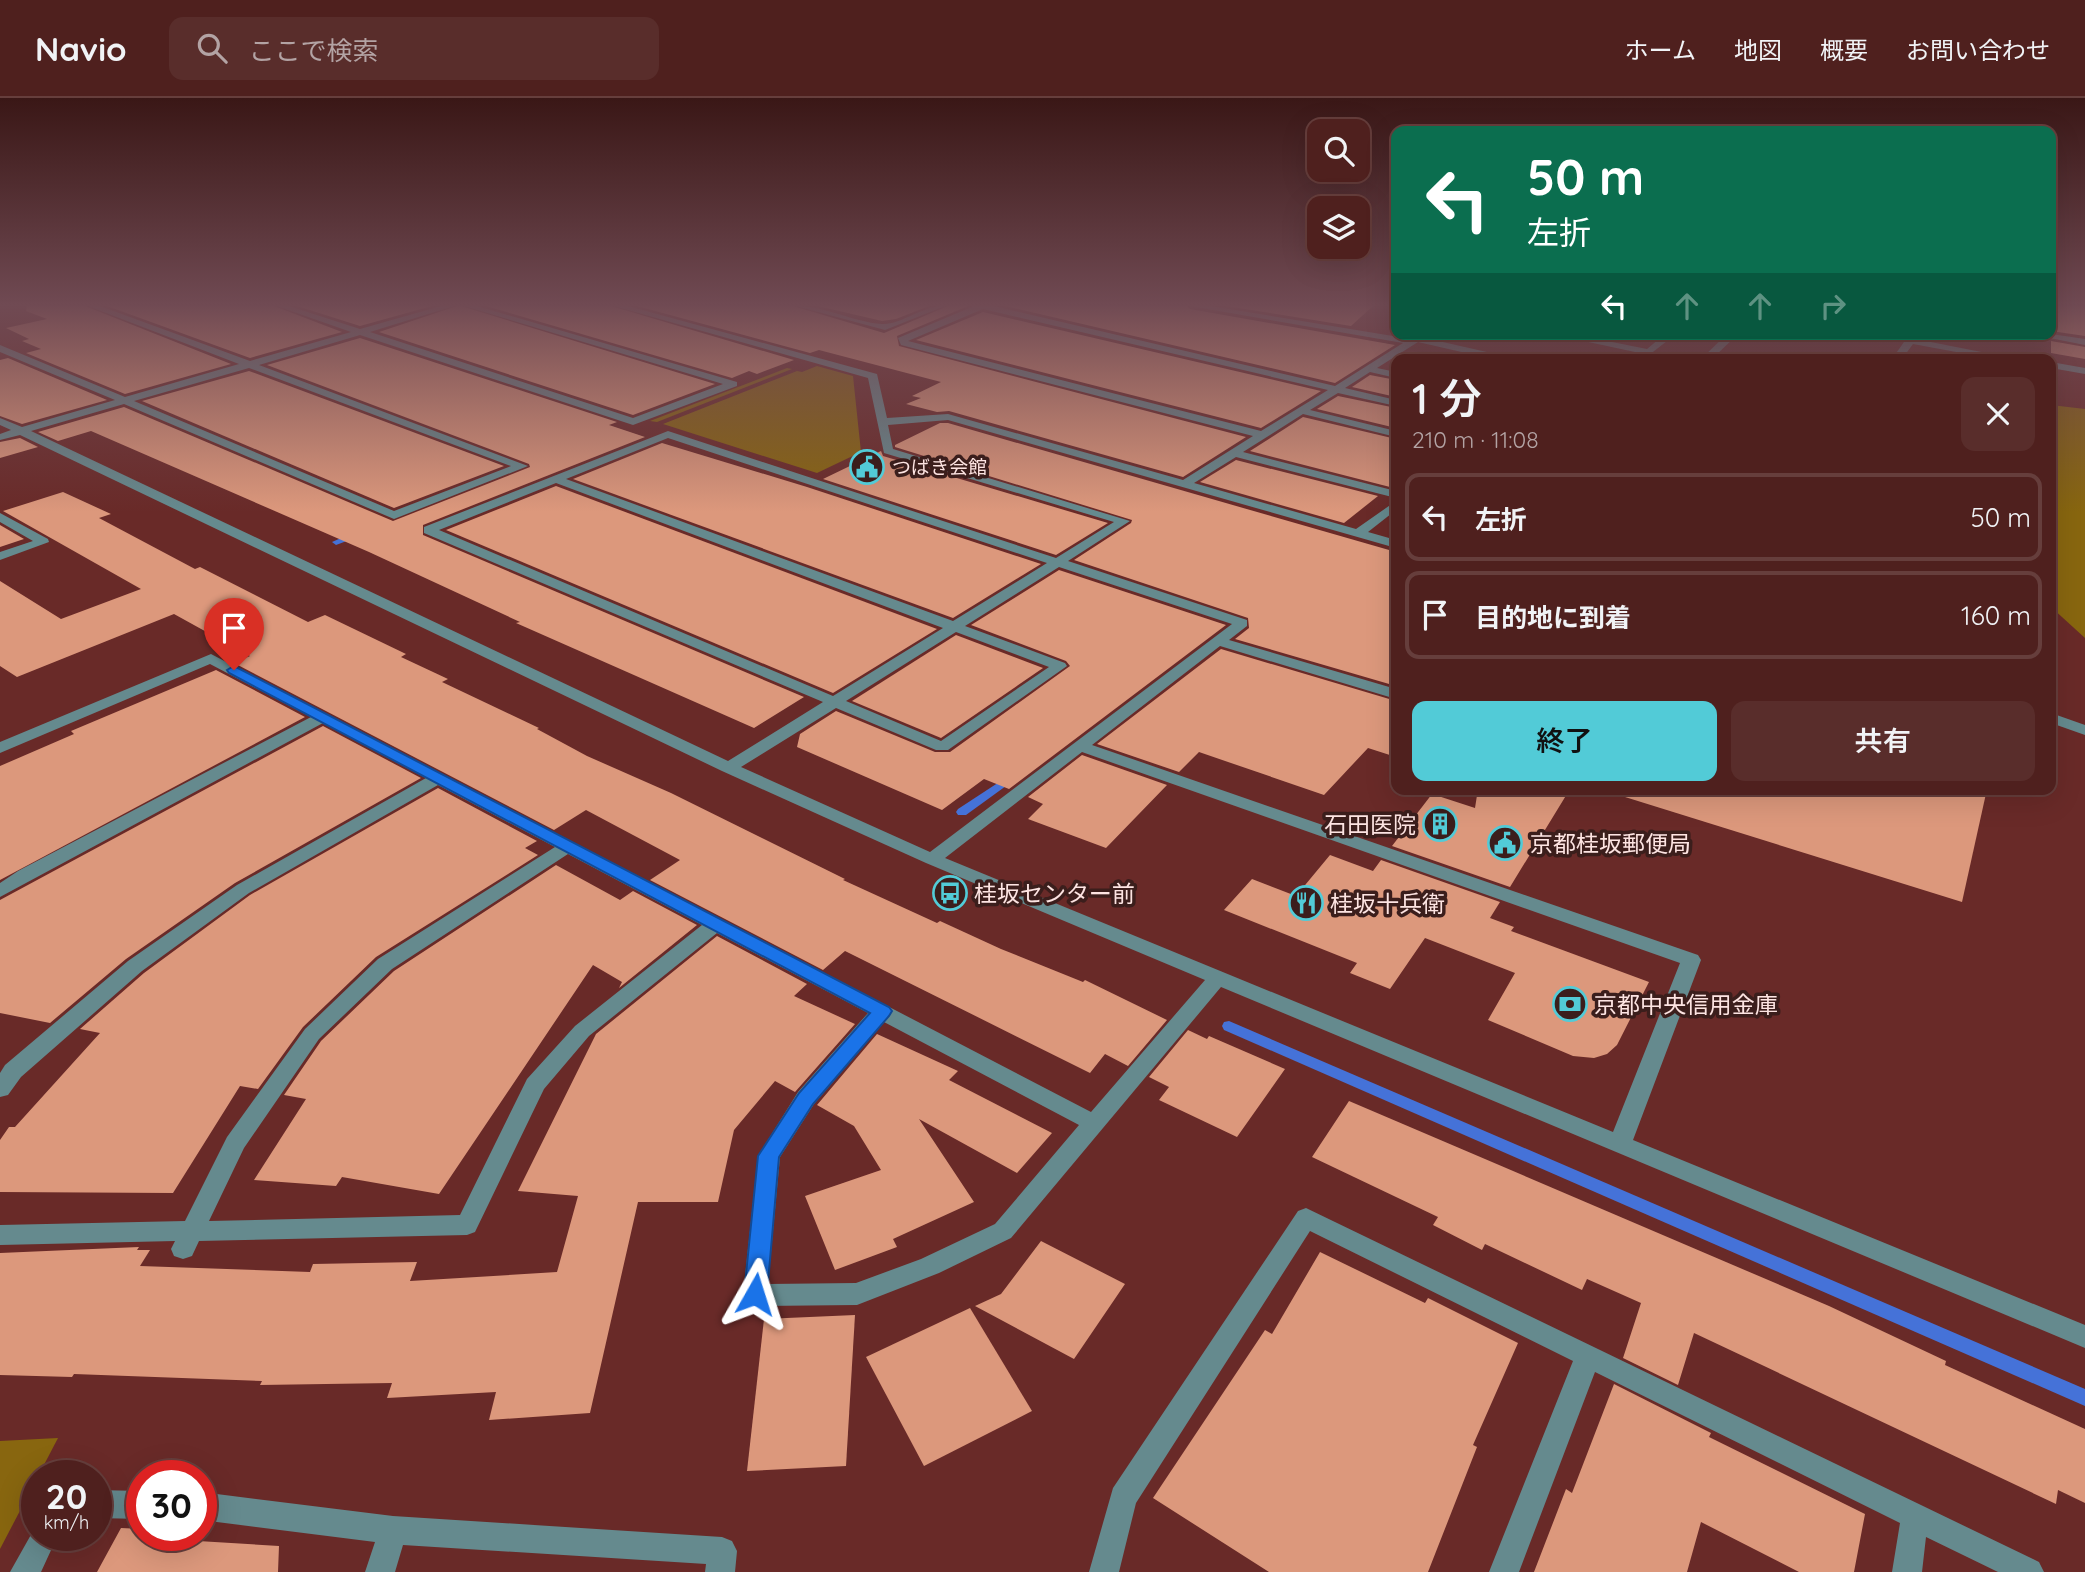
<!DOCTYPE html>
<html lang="ja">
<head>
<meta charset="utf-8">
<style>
	body { margin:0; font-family:Quicksand,"Noto Sans JP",sans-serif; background:#592d2b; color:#f1f3f6; height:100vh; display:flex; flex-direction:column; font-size:26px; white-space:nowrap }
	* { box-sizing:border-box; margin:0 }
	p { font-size:23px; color:#b3a3a4 }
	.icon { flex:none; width:38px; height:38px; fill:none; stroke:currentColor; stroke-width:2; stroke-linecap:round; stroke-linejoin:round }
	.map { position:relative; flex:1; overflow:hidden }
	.panel { position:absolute; left:1391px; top:256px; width:665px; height:441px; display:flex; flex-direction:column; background:#4f201e; border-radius:14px; box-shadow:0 7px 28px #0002,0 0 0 2px #663e3c }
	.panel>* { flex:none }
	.banner { position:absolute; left:1391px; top:28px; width:665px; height:214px; border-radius:14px; box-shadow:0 7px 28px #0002,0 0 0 2px #663e3c; background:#0b6e4f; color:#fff; overflow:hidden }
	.tools { position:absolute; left:1307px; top:21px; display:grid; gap:14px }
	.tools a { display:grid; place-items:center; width:63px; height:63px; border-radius:14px; background:#4f201e; box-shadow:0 7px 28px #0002,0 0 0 2px #663e3c; font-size:35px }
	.speed { position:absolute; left:21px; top:1362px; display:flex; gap:14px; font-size:35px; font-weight:700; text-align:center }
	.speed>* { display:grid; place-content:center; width:91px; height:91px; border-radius:50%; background:#4f201e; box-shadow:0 7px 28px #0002,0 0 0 2px #663e3c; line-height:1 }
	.speed small { font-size:18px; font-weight:400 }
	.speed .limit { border:10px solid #d22; background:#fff; color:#111 }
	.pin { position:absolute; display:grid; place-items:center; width:60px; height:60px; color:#fff; margin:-72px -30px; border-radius:50% 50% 50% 0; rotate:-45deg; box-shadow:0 0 7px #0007 }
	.pin .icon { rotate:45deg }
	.me { position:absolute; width:77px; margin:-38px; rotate:6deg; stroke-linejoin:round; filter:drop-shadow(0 0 5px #0008) }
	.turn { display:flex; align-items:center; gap:24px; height:147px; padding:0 21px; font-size:32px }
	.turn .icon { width:91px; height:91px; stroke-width:2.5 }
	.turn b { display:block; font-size:49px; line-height:60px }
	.lanes { display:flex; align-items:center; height:66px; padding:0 21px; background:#0003; justify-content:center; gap:35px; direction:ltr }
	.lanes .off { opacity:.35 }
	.round { display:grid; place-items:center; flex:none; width:74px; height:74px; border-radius:14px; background:#592d2b }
	.overview { display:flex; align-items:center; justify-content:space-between; height:119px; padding:0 21px }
	h1 { font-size:42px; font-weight:600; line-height:52px }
	.button { display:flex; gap:14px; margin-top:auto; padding:14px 21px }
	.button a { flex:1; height:80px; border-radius:14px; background:#52cbd7; color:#111; font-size:28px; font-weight:600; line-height:80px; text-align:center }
	.button a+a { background:#592d2b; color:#f1f3f6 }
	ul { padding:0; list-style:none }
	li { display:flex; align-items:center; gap:21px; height:88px; margin:0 14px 10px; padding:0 7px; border:4px solid #663e3c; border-radius:14px }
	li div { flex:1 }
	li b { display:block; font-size:26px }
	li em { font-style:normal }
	header { display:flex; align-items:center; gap:42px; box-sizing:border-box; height:98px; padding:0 35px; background:#4f201e; border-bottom:2px solid #663e3c }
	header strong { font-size:33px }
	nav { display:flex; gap:38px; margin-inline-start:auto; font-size:24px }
	.search { width:490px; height:63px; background:#592d2b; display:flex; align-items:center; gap:18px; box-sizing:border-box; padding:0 24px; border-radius:14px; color:#b3a3a4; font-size:26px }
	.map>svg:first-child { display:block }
	.green { fill:#88660f }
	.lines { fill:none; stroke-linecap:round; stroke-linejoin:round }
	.stream { fill:#4572d8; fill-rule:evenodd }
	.building { fill:#dc987c }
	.minor { fill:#658a8e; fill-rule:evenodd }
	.route { fill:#1a73e8; stroke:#114b97; stroke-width:2 }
	.labels { text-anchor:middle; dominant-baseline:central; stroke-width:7; stroke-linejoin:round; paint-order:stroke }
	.far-poi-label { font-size:19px; fill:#fde4e2; stroke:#3b1e1c; text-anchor:start }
	.poi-label { font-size:23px; fill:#fde4e2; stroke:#3b1e1c; text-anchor:start }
</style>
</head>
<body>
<header>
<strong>Navio</strong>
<div class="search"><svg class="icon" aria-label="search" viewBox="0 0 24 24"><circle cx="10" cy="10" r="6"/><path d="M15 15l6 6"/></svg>ここで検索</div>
<nav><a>ホーム</a><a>地図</a><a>概要</a><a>お問い合わせ</a></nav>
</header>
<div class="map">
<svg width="2085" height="1474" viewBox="0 0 2085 1474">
	<rect width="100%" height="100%" fill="#692a28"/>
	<g class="green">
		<polygon points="817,268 853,278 861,354 817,375 663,326 797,273 802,274"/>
		<polygon points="787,270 792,271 657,324 650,323"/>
		<polygon points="2051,307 2085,311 2085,540 2051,509"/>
		<polygon points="58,1340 0,1451 0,1343"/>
	</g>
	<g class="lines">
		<g class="stream">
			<polygon points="357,433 361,436 360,438 336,447 332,444"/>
			<polygon points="1013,675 1019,678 1017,680 966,717 958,717 956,714 958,711"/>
			<polygon points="1229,923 2085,1291 2085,1308 1224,932 1222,928 1224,924"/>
		</g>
	</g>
	<g class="building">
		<polygon points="27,208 85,208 231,266 125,296 26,255 41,251 22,243 29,241 6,230 47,221 26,213"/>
		<polygon points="107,208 274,208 342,234 250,260"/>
		<polygon points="297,208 432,208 360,228"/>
		<polygon points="457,208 461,208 715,286 633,317 379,234"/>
		<polygon points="486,208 611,208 794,262 757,276 749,273 732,280"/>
		<polygon points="637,208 793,208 884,235 948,208 968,208 897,238 899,248 1246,339 1183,379 949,313 937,314 906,306 921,300 912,298 941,284 819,252 810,255"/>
		<polygon points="818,208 929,208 896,221 882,223"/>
		<polygon points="1005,208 1187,208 1190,211 1395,247 1335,285"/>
		<polygon points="1226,208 1373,208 1351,228"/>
		<polygon points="2051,208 2085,208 2085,238 2051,233"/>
		<polygon points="983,214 1321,293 1261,330 916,242"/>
		<polygon points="360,240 617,324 609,327 645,339 423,427 423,437 804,599 754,630 516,525 520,524 369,454 91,333 58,343 38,334 124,309 393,423 530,369 529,366 267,267"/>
		<polygon points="2051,243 2085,249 2085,261 2051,255"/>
		<polygon points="8,260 107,302 22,326 0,318 0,262"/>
		<polygon points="249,273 504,368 394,410 142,303"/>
		<polygon points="1370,277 1396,282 1396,299 1352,289"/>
		<polygon points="1338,298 1396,310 1396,330 1317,311"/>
		<polygon points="1303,319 1396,341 1396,384 1390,389 1250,353"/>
		<polygon points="940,325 948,325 1396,454 1396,588 1235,541 1249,530 1248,520 1074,462 1131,425 1132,422 895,349 895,347"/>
		<polygon points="20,340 38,349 0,360 0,344"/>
		<polygon points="662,345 807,389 1041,466 953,520 573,381"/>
		<polygon points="881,353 883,358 1108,425 1056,457 823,381"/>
		<polygon points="1236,362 1378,398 1344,425 1200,384"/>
		<polygon points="556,388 937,531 833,595 446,432"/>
		<polygon points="63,394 111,416 99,420 195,471 200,469 308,524 325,517 406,556 401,559 448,581 442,584 539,630 537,631 587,658 671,695 845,781 843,782 937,825 940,823 1001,851 1083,884 1085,882 1167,922 1128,968 1105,956 1090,975 845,853 823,872 650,782 680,762 586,712 554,732 234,565 250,558 174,516 17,579 0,568 0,483 61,521 141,491 3,413"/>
		<polygon points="0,427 24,441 0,449"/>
		<polygon points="1059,472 1226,527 1009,691 984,681 942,712 797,649 800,636 836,613 935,654 950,654 1070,568 1066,563 971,527"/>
		<polygon points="956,537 1043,570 941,640 852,603"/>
		<polygon points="1221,551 1396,603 1396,659 1368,650 1324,697 1199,654 1179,674 1097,646"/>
		<polygon points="216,572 305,619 0,782 0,668 74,636 71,633"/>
		<polygon points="323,628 421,680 235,785 126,861 50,925 0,915 0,802"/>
		<polygon points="1082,657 1167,687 1106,750 1028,721 1043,706 1028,699"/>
		<polygon points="438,690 537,743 525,750 538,757 376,859 303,929 258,991 240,988 173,1095 0,1094 0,1042 9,1029 15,1029 100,935 80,931 144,875 250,797"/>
		<polygon points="1478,691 1570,691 1510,789 1392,748 1432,696 1475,710"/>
		<polygon points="1626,691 1987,691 1962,804 1625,699"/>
		<polygon points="1330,757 1373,773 1381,762 1500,804 1490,820 1514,829 1511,833 1649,884 1617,947 1607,956 1594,960 1573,958 1488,922 1515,875 1425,840 1390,891 1350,875 1357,865 1224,812 1252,781 1296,798"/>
		<polygon points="556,767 620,802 633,793 697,827 619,890 622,884 593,867 439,1096 342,1079 336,1088 254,1082 306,1001 284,997 321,943 394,873"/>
		<polygon points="717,838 807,886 794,898 855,926 795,994 775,983 734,1032 718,1104 638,1104 590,1315 489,1322 496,1294 387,1300 392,1285 260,1287 262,1283 74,1276 72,1279 0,1277 0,1155 139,1149 137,1152 150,1152 140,1168 310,1174 313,1166 417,1164 410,1183 557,1174 578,1098 518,1093 596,936"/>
		<polygon points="1188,932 1207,941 1209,938 1285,971 1237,1039 1159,1002 1169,989 1149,979"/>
		<polygon points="877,936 958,973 949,982 1052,1035 1017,1075 919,1021 974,1104 893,1141 897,1149 835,1172 805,1098 881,1072 854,1028 817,1007"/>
		<polygon points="1349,1003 1829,1208 1946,1263 1945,1267 2085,1331 2085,1405 2058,1392 2056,1406 1694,1235 1678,1287 1623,1260 1641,1205 1587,1181 1582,1192 1485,1146 1482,1152 1433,1127 1438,1119 1312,1059"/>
		<polygon points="1041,1143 1125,1186 1074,1261 975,1208 1001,1196"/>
		<polygon points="1320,1154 1425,1205 1428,1200 1518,1245 1473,1347 1477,1349 1428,1474 1269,1474 1153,1400 1265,1232 1272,1236"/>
		<polygon points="970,1210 1032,1313 924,1368 866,1259"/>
		<polygon points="855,1217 846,1368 747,1373 764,1221"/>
		<polygon points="1614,1286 1711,1335 1709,1339 1865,1416 1854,1474 1799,1474 1701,1424 1687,1474 1534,1474 1566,1391 1572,1395"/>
		<polygon points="121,1430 142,1431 142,1437 201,1437 198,1443 279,1448 278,1474 97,1474"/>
	</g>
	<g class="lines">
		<g class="minor">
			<path d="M88,208h12l150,55 101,-29 -74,-26h12l71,23 81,-23h13l-84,26 263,86 90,-34 -259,-78h13l260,76v4l-104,39 -273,-90 -101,30 269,101 -134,53 -270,-115 -93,27 697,330 95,-59 -399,-169v-6l244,-96 388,127 58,-36 -230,-69 -16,-75 -254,-72h14l249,68 10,44 61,-4 235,66 70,-44 -352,-91 -3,-7 76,-32h20l341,80 68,-43 -213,-37h21l200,33 7,-5h12l-5,4 84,19 2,2h-19l-74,-17 -41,26 19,4v6l-26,-6 -25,16 51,12v6l-58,-13 -28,17 86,21v6l-93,-23 -60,38 153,39v7l-160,-41 -42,26 162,46 40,-28v9l-28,22 28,8v8l-448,-128 -60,5 5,24 237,72 -62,40 179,59v6l-18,14 167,49v10l-176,-53 -128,99 606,210 3,5 -68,180 452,185v23l-864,-361 -210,251 -72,35 -82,32 -102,1 -9,-3 -3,-8 15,-139 40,-64 70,-79 -151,-80 -128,103 -45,53 -69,143 -8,3 -268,6 -7,15 -9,3 -9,-3 -3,-7 4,-8 -175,4v-20l185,-4 42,-84 78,-108 73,-70 177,-112 -117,-62 -189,108 -107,78 -121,106 -13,18 -8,2v-24l5,-8 123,-104 109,-76 189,-107 -103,-55 -323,174v-14l18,-12 293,-154 -101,-53 -210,89v-11l211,-88 880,458 114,-132 -279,-117 -204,-92 -702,-336 -20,5v-6l11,-4 -11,-5v-7l22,9 93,-27 -115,-48v-7l125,52 114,-33zM983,211l345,81 -67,41 -353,-90zM249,270l262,98 -117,45 -260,-110zM668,340l379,125 -94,58 -387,-142zM556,385l387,145 -110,68 -394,-166zM1059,469l173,57 -302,228 -189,-85 95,-59 100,42h12l119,-84 -2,-3 -100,-37zM956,534l93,35 -108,74 -95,-40zM1082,654l598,211 -67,169 -668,-274zM568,756l134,71 -127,101 -48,53 -67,136 -251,6 35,-73 75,-109 73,-70zM884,924l195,103 -84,99 -74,35 -65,24 -88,1 12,-127 34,-53z"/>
			<path d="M796,208c30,0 57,16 86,18 19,1 41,-19 63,-18l-60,24z"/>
			<polygon points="1551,236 1572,236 1647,251 1665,236 1676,236 1649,257"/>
			<polygon points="1727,236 1738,236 1712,261 1701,261"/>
			<polygon points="1868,236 1890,236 2017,261 1994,261 1913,246 1902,261 1892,261 1904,244"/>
			<polygon points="2030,236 2051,236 2085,241 2085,247"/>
			<polygon points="2051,264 2085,270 2085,276 2051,270"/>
			<polygon points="0,415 48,441 49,444 0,462 0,454 33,443 0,424"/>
			<polygon points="2051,615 2085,627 2085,637 2051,625"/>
			<polygon points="1306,1110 2039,1464 2044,1474 1998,1474 1926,1439 1922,1474 1892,1474 1900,1425 1595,1274 1519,1474 1489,1474 1573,1263 1310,1133 1136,1405 1119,1474 1089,1474 1113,1390 1298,1113"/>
			<polygon points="96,1392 142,1393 142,1421 96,1420"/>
			<polygon points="201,1394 393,1418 722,1439 732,1443 737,1453 735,1474 705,1474 706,1466 403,1447 395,1474 365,1474 375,1444 201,1422"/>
			<polygon points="37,1426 37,1437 58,1437 41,1474 10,1474"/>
		</g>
	</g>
	<linearGradient id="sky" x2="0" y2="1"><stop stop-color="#3a1716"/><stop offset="0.5" stop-color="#704a53"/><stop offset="1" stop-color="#704a53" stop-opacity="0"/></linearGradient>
	<rect width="2085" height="414" fill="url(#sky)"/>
	<polygon class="route" points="234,568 889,909 892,913 889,918 813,1006 779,1059 767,1196 763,1203 755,1206 747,1203 744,1196 758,1058 799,995 870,915 229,575 227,572"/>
	<defs>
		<g id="civic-ring" transform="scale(1.75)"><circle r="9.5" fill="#3b1e1c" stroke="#52cbd7" stroke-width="1.5"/><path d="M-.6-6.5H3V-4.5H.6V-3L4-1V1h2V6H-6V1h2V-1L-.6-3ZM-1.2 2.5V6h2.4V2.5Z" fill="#52cbd7"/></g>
		<g id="building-ring" transform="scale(1.75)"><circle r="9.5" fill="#3b1e1c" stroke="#52cbd7" stroke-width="1.5"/><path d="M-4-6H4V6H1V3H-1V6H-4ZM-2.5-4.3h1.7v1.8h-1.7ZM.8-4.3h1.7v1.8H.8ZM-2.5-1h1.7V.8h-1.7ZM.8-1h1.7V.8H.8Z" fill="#52cbd7"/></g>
		<g id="bus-ring" transform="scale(1.75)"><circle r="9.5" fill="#3b1e1c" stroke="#52cbd7" stroke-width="1.5"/><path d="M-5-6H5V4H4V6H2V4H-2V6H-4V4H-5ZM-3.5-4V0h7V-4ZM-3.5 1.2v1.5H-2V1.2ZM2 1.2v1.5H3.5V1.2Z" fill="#52cbd7"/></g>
		<g id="restaurant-ring" transform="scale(1.75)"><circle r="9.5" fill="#3b1e1c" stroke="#52cbd7" stroke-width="1.5"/><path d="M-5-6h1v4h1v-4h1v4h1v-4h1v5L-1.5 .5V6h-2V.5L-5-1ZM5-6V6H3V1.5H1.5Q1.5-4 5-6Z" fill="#52cbd7"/></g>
		<g id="bank-ring" transform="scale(1.75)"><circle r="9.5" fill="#3b1e1c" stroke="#52cbd7" stroke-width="1.5"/><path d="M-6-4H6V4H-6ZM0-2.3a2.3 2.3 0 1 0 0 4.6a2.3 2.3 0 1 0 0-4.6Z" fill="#52cbd7"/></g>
	</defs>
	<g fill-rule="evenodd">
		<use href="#civic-ring" x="867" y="369"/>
		<use href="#building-ring" x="1440" y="726"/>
		<use href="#civic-ring" x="1505" y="745"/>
		<use href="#bus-ring" x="950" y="795"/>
		<use href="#restaurant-ring" x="1306" y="805"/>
		<use href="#bank-ring" x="1570" y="906"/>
	</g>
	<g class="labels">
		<g class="far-poi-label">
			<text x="892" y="369">つばき会館</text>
		</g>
		<g class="poi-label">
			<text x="1416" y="726" text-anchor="end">石田医院</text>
			<text x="1530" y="745">京都桂坂郵便局</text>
			<text x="974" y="795">桂坂センター前</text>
			<text x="1330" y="805">桂坂十兵衛</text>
			<text x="1594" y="906">京都中央信用金庫</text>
		</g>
	</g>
</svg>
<div class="tools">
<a><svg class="icon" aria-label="search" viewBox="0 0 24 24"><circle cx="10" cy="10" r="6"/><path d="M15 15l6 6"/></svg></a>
<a><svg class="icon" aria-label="layers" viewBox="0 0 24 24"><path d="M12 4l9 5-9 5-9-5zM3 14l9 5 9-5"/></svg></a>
</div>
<div class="speed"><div>20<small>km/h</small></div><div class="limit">30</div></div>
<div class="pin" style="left:234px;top:572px;background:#d93025"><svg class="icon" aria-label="arrive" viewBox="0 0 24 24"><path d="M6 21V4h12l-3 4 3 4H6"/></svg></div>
<svg class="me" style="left:755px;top:1196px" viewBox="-20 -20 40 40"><path d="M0-17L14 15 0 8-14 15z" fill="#1a73e8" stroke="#fff" stroke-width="4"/></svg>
<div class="banner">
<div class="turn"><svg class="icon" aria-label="left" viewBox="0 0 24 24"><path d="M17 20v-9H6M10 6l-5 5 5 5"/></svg><div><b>50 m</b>左折</div></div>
<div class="lanes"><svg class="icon" aria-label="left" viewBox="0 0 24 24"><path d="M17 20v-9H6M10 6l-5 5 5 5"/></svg><svg class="icon off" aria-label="ahead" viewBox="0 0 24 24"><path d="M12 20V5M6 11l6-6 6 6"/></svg><svg class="icon off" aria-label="ahead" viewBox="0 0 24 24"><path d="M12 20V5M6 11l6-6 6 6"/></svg><svg class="icon off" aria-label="right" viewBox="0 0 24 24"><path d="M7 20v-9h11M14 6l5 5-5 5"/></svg></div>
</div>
<section class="panel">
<div class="overview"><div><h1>1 分</h1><p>210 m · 11:08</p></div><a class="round"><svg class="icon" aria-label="close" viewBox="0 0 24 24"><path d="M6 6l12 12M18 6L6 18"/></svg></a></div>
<ul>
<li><svg class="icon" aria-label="left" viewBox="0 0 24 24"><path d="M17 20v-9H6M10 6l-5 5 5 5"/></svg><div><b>左折</b></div><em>50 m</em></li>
<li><svg class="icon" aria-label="arrive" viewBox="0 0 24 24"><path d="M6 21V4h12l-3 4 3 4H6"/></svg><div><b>目的地に到着</b></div><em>160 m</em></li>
</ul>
<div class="button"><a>終了</a><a>共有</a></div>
</section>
</div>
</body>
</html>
